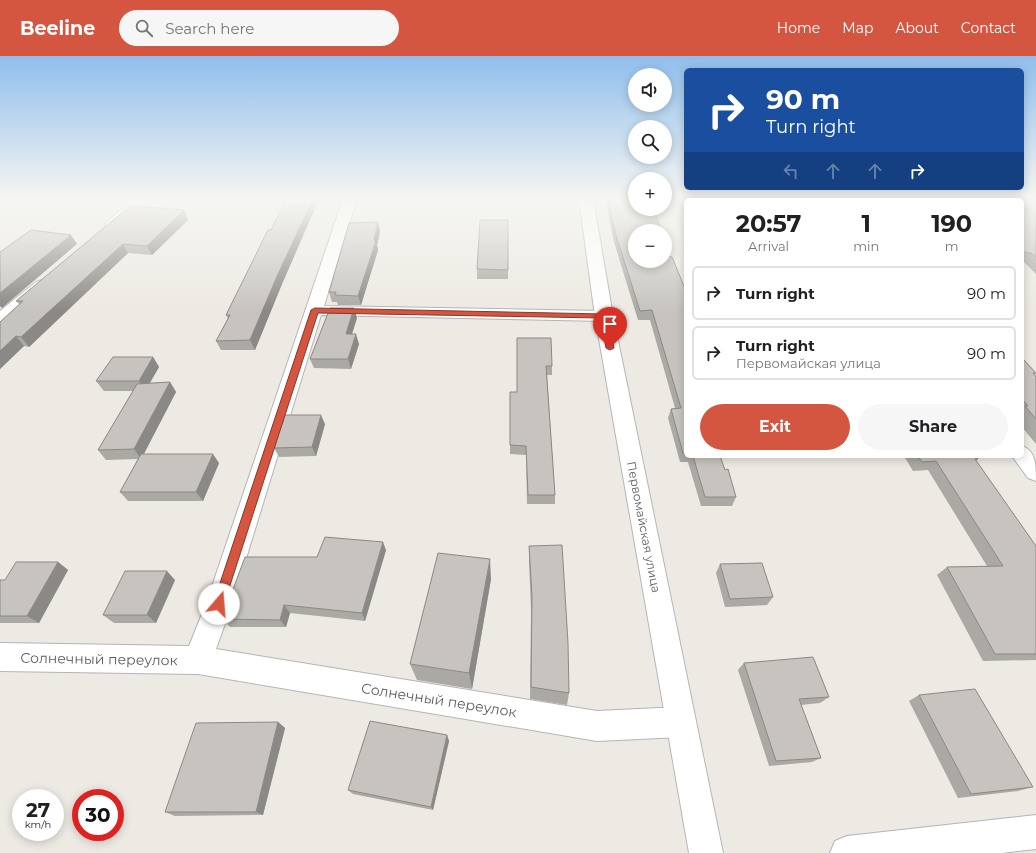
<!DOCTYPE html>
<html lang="en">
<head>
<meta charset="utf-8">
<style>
	body { margin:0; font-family:Montserrat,sans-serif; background:#f6f6f6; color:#202124; height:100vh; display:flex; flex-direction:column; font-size:15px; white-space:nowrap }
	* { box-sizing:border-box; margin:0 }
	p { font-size:13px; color:#757577 }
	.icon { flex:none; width:22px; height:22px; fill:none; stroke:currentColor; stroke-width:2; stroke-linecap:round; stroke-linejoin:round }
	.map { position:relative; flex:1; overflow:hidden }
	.panel { position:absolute; left:684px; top:142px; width:340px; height:260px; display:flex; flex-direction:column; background:#fff; border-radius:6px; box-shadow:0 2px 10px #0003 }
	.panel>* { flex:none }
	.hud { position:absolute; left:684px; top:12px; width:340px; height:122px; border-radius:6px; box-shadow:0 2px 10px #0003; background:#1a4fa0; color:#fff; overflow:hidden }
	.fabs { position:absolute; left:628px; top:12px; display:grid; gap:8px }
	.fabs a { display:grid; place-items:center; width:44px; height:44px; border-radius:50%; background:#fff; box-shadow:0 2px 10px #0003; font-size:20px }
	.speed { position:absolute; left:12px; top:733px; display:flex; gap:8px; font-size:20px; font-weight:700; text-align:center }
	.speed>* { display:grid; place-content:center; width:52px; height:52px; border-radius:50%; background:#fff; box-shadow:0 2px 10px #0003; line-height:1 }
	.speed small { font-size:10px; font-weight:400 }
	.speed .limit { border:6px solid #d22; background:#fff; color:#111 }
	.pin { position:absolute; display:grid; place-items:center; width:34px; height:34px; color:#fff; margin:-41px -17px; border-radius:50% 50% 50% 0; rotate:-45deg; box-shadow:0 0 4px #0007 }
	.pin .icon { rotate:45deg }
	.me { position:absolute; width:44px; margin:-22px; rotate:18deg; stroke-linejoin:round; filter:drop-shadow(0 0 3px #0008) }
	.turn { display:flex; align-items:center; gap:14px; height:84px; padding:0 16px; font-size:18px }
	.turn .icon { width:52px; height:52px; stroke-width:2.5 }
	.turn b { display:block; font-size:28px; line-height:34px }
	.lanes { display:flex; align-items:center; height:38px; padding:0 16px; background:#0003; justify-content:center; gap:20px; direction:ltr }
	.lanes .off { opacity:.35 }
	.eta { display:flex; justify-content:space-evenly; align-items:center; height:68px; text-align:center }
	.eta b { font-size:24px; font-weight:700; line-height:28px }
	.cta { display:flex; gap:8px; margin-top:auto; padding:8px 16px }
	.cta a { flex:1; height:46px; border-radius:24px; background:#d45640; color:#fff; font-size:16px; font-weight:700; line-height:46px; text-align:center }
	.cta a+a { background:#f6f6f6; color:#202124 }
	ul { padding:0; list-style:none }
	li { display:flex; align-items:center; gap:12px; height:54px; margin:0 8px 6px; padding:0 8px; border:2px solid #e0e0e0; border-radius:6px }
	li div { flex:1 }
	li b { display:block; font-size:15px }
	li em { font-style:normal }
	header { display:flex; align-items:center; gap:24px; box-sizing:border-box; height:56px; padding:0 20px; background:#d45640; color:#fff }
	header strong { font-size:19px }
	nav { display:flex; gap:22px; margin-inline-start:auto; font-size:14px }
	.search { width:280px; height:36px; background:#f6f6f6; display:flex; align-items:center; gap:10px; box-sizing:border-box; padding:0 14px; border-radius:22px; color:#757577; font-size:15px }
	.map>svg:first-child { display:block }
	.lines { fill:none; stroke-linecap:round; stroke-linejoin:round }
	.street-casing { stroke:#b3b4b8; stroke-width:2 }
	.secondary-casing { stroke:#b4b6bb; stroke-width:2 }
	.street { fill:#fff; fill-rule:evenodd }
	.secondary { fill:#fff; fill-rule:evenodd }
	.wall { fill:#aba9a4 }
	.shaded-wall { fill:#8b8986 }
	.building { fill:#c7c4bf; stroke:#8b8986 }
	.route { fill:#d45640; stroke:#8a382a }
	.labels { text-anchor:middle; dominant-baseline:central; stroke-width:4; stroke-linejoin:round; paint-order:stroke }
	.street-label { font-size:12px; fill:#5b5d61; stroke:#fff }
	.near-street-label { font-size:14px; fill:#5b5d61; stroke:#fff }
</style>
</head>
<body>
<header>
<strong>Beeline</strong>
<div class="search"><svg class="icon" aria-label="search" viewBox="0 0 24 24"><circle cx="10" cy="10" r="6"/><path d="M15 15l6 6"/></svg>Search here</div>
<nav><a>Home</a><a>Map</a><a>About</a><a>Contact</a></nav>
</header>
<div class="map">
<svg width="1036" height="797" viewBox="0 0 1036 797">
	<rect width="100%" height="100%" fill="#eceae2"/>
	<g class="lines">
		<g class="street-casing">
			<g id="street">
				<polygon points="133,143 149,143 117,172 112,173 107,172 105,169 107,166"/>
				<polygon points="343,143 357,143 324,250 604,255 610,256 613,260 610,264 604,265 321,259 232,548 216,593 597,655 681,651 692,655 696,666 692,677 681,681 597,685 198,618 0,615 0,587 189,590 206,548"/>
				<rect x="818" y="143" width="14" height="1"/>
				<polygon points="42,224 48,226 50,229 48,232 6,268 0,269 0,255 36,226"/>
				<path d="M1022,390c14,5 14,19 14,35l-8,-3 -16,-22h10z"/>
				<polygon points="1036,759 1036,793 1002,797 830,797 835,785 847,780"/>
			</g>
		</g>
		<g class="secondary-casing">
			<polygon id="secondary" points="579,143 593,143 613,260 723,797 689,797 595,260"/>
		</g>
		<use href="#street" class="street"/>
		<use href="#secondary" class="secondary"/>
	</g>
	<g class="wall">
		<polygon points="286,143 319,143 282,228 255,294 221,294 216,285 228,263 226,259 271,174"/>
		<polygon points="606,143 635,143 670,201 686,235 686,400 720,400 725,414 736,441 732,450 701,450 688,406 680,406 668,362 671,353 675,352 650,264 638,264 614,186 606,147"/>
		<polygon points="839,143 896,143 895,144 839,144"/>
		<polygon points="957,143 1033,143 1036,147 1036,218 1024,206 1022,206 1022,144 958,144"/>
		<polygon points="130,150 188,164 152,199 128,197 29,291 24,290 0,313 20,249 16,245"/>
		<polygon points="508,164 508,223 477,223 477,213"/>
		<polygon points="378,166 380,176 377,189 378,194 361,249 338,249 337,246 332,246 329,236"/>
		<polygon points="357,262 352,278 359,288 351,313 314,312 310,303"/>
		<polygon points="517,282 552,310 552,319 547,319 555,439 555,448 527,448 526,399 510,398 510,336 517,336"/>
		<polygon points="153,301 159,311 150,327 170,326 176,336 144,398 219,407 203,445 128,445 120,436 138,403 106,404 98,394 133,335 104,335 96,325"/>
		<polygon points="1022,302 1036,317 1034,319 1036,321 1036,388 1022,371"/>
		<polygon points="325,368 316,400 279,401 274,392"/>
		<polygon points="904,400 975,400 978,403 976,405 1036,490 1036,604 983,605 937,519 947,511 987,510 928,414 913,415"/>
		<polygon points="529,490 569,637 567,649 530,643 531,554 529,505"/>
		<polygon points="386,494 365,565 290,557 286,571 230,571 222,563 317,501"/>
		<polygon points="58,506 68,514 39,567 0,567 0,524 5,524"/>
		<polygon points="720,508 773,541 767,549 725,551 716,517"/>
		<polygon points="491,523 472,633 417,624 410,608"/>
		<polygon points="175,524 156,567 114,567 103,559"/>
		<polygon points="744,607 829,641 820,647 801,649 821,702 812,706 769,710 738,614"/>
		<polygon points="919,639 1033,731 1018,735 958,742 909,645"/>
		<polygon points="278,666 285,672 263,759 175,760 165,756"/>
		<polygon points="447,679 449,685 433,754 353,738 348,734"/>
	</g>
	<g class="shaded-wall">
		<polygon points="313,143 319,143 282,228 255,294 250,284 278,218"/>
		<polygon points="184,154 188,164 152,199 147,190"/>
		<polygon points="378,166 380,176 377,189 378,194 361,249 358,240"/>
		<polygon points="71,179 77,188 2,252 0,250 0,237"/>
		<polygon points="123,188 128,197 29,291 21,281"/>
		<polygon points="354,252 357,262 349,287 346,278"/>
		<polygon points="356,278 359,288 351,313 348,303"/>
		<polygon points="16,280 24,290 0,313 0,295"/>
		<polygon points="153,301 159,311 145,335 139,325"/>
		<polygon points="170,326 176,336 141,403 134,393"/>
		<polygon points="321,359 325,368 316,400 312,391"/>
		<polygon points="213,398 219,407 203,445 196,436"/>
		<polygon points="383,486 386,494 365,565 362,557"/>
		<polygon points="490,503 491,523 472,633 469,617"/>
		<polygon points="58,506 68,514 39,567 27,560"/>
		<polygon points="167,515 175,524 156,567 147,559"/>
		<polygon points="284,549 290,557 286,571 280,564"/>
		<polygon points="278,666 285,672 263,759 256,756"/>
		<polygon points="447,679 449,685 433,754 431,751"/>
	</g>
	<g class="building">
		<polygon points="286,143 313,143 278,218 250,284 216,285 230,259 226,259 268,174 271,174"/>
		<polygon points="608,143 635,143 635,153 654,153 661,175 635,175 635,205 665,205 665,187 670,201 672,201 686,235 686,397 683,397 671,353 681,352 652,254 640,255 615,176"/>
		<polygon points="749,143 795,143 796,144 749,144"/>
		<polygon points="852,143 888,143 888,144 853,144"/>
		<polygon points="972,143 1033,143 1036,147 1036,201 1031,197 1026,197 1022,193 1022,144 973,144"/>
		<polygon points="130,150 184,154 147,190 123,188 21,281 16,280 0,295 0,266 23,245 16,245"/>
		<polygon points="480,164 508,164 508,214 477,213"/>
		<polygon points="378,166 374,184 376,185 358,240 335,239 336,236 329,236 349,167"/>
		<polygon points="31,174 71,179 0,237 0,196"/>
		<polygon points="330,252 354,252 346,278 356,278 348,303 310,303"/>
		<polygon points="517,282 551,282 552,310 546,310 555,439 528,439 526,390 510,389 510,336 517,336"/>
		<polygon points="113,301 153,301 139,325 96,325"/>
		<polygon points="1022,302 1036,317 1033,317 1036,321 1036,363 1025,350 1028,350 1022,343"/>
		<polygon points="170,326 134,393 98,394 137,328"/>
		<polygon points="285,359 321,359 312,391 274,392"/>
		<polygon points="141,398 213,398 196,436 120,436"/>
		<polygon points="693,400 720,400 725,414 728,413 736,441 705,441"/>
		<polygon points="918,400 975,400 978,403 975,403 1036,490 1036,598 995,598 947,511 1003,510 936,405 922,406"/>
		<polygon points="325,481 383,486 362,557 284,549 280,564 222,563 245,501 317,501"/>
		<polygon points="562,489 568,587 569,637 531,631 532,540 529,490"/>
		<polygon points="438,497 490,503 469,617 410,608"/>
		<polygon points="16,506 58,506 27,560 0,560 0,524 5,524"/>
		<polygon points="762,507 773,541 730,543 720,508"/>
		<polygon points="125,515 167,515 147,559 103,559"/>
		<polygon points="813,601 829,641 799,643 821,702 776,705 744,607"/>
		<polygon points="975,633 1033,731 971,738 919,639"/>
		<polygon points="370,665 447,679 431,751 348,734"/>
		<polygon points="278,666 256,756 165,756 196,667"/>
	</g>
	<linearGradient id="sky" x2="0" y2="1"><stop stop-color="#8fbeed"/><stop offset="0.56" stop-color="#f6f6f2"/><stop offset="1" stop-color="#f6f6f2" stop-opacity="0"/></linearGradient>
	<rect width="1036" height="255" fill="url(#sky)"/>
	<polygon class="route" points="315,252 604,258 607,260 614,292 610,294 606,292 601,262 318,257 224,548 223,552 219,553 215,552 213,548 311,254"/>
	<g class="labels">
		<g class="street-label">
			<text transform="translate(644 471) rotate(79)">Первомайская улица</text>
		</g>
		<g class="near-street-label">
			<text transform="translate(99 603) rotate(1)">Солнечный переулок</text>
			<text transform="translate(439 644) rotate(9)">Солнечный переулок</text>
		</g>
	</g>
</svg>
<div class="fabs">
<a><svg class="icon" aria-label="sound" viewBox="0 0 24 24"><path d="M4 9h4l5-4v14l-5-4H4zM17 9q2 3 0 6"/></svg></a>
<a><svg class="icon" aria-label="search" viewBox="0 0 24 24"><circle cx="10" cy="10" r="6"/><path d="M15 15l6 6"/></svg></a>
<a>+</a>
<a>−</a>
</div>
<div class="speed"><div>27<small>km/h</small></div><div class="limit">30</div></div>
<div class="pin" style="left:610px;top:292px;background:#d93025"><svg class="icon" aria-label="arrive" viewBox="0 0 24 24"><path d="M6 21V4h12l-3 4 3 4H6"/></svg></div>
<svg class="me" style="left:219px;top:548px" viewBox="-20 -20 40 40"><circle r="19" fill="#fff"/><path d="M0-13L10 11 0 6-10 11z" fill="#d45640"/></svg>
<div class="hud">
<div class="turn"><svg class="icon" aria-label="right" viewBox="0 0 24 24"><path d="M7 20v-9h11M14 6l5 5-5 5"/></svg><div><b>90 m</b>Turn right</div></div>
<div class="lanes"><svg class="icon off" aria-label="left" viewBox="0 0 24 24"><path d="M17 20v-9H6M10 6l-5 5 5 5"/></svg><svg class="icon off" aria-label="ahead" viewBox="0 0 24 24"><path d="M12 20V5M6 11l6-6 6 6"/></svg><svg class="icon off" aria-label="ahead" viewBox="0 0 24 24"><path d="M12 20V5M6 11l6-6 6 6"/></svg><svg class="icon" aria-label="right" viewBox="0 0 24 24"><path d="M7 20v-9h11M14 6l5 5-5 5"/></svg></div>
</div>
<section class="panel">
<div class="eta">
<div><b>20:57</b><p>Arrival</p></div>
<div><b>1</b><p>min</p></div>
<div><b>190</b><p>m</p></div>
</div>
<ul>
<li><svg class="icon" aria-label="right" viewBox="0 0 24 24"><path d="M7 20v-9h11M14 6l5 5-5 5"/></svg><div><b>Turn right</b></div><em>90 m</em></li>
<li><svg class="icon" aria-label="right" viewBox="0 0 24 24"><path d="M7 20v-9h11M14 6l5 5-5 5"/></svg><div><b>Turn right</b><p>Первомайская улица</p></div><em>90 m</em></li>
</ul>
<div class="cta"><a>Exit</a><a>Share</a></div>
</section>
</div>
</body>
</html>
